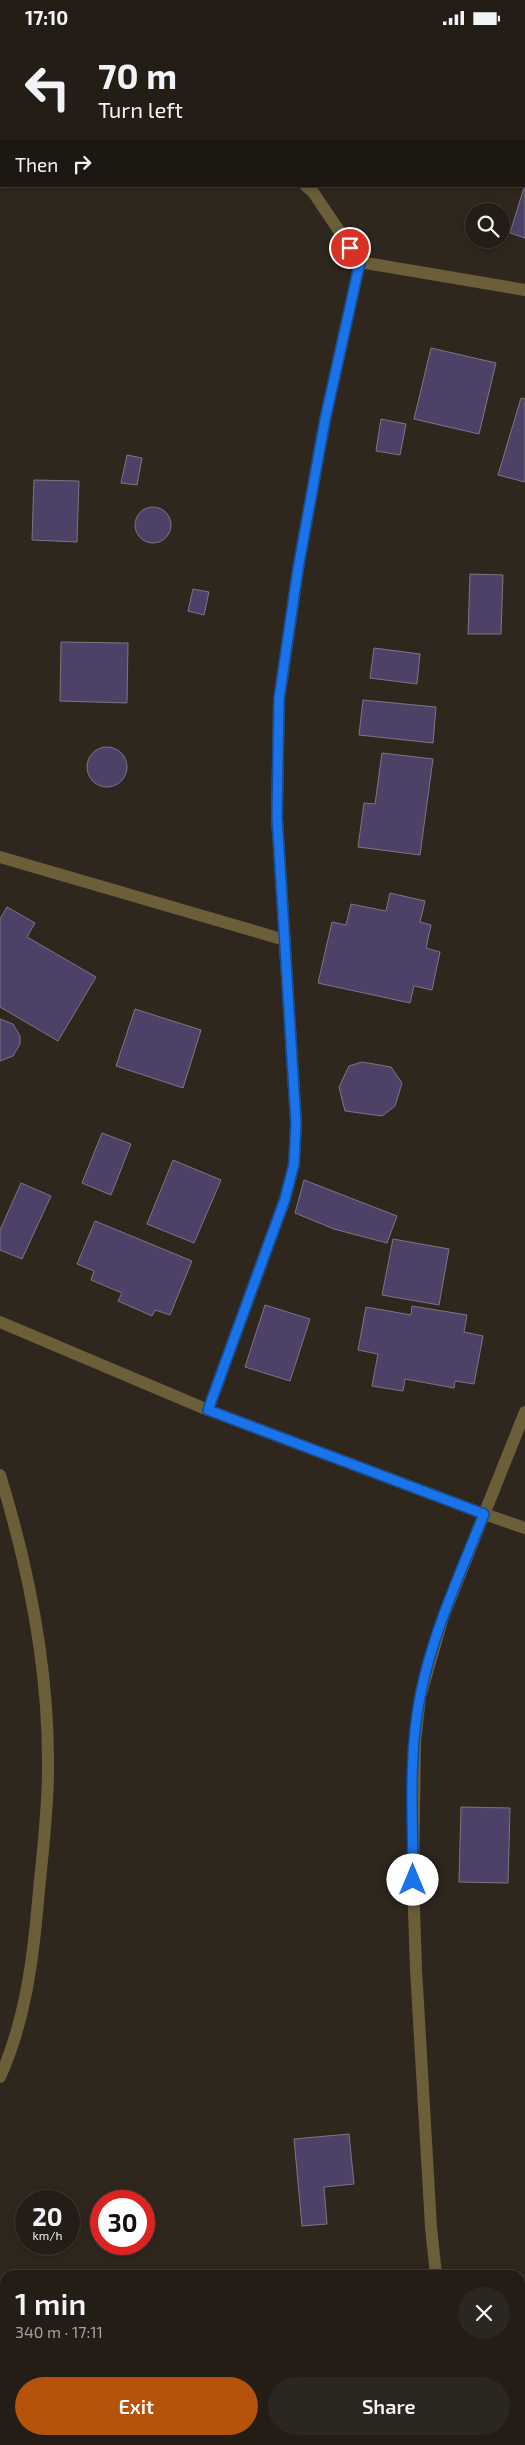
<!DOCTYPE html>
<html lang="en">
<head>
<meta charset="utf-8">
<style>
	body { margin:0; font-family:"Exo 2",sans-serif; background:#2b261f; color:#f1f3f6; height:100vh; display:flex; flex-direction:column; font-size:19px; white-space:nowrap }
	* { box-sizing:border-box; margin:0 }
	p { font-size:16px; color:#a3a2a1 }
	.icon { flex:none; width:28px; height:28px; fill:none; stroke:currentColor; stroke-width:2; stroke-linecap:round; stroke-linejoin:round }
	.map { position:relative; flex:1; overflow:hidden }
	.drawer { position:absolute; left:0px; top:2235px; width:525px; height:175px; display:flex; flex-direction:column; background:#231d16; border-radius:15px 15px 0 0; box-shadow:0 2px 8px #0003,0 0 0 1px #403b35 }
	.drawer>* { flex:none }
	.guide { position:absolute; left:0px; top:0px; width:525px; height:152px; box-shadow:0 2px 8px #0003,0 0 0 1px #403b35; background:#231d16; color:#f1f3f6; overflow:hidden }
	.tools { position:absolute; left:465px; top:168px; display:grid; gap:10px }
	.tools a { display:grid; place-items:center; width:45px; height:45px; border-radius:50%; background:#231d16; box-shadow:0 2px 8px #0003,0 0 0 1px #403b35; font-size:25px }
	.speed { position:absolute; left:15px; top:2155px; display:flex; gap:10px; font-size:25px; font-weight:700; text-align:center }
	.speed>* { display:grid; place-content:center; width:65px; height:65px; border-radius:50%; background:#231d16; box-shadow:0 2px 8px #0003,0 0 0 1px #403b35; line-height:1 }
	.speed small { font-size:12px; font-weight:400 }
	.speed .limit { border:8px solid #d22; background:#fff; color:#111 }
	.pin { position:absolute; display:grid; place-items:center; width:42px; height:42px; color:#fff; margin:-21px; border:2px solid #fff; border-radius:50%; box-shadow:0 1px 5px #0007 }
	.me { position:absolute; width:55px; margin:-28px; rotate:0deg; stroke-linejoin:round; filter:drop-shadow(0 0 4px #0008) }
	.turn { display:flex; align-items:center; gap:18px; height:105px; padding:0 15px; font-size:22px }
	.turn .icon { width:65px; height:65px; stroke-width:2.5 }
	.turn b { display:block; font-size:35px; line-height:42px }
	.then { display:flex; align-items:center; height:48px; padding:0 15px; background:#0003; gap:10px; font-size:19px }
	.round { display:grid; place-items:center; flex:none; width:52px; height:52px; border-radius:26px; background:#2b261f }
	.summary { display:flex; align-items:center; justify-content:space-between; height:85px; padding:0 15px }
	h1 { font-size:30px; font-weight:600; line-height:38px }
	.primary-button { display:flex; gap:10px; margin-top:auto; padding:10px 15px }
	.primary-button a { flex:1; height:58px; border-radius:30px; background:#b45309; color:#fff; font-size:20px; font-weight:600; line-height:58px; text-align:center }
	.primary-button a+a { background:#2b261f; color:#f1f3f6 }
	.status { display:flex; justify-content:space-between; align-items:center; height:35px; padding:0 25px; background:#231d16; direction:ltr }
	.status svg { height:14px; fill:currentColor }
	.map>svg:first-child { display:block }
	.building { fill:#4d4167; stroke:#7a7783 }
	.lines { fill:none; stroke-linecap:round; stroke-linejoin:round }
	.minor { stroke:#6b5f3a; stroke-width:12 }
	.tertiary { stroke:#6b5f3a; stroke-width:12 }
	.route-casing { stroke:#114b97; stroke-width:12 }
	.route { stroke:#1a73e8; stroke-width:9 }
</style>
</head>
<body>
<div class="status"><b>17:10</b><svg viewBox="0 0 49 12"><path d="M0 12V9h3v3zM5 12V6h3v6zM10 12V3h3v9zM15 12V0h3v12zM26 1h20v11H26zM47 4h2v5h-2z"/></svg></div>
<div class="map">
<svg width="525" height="2410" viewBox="0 0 525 2410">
	<rect width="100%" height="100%" fill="#2f271e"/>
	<g class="building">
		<polygon points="43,0 115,0 43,1"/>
		<polygon points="525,58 525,119 524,118"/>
		<polygon points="525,149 525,203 510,198"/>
		<polygon points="431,313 496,328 479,399 414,384"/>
		<polygon points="521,363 525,364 525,447 498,440"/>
		<polygon points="381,384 406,389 400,420 376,416"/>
		<polygon points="127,420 142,423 137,450 121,448"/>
		<polygon points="34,445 79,446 77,507 32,505"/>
		<circle cx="153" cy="490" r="18"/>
		<polygon points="470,539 503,540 501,599 468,599"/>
		<polygon points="193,554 209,557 204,580 188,576"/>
		<polygon points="61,607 128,608 127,668 60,666"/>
		<polygon points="374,613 420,619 417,649 370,643"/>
		<polygon points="363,665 436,672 433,708 359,700"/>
		<circle cx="107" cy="732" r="20"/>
		<polygon points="382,718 433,724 420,820 358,812 364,768 375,769"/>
		<polygon points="390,858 425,866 420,887 431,890 426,913 440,917 432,955 414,951 410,968 318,948 332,887 346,890 351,869 386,876"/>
		<polygon points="7,872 35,888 27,902 96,942 58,1006 0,972 0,884"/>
		<polygon points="135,974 201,995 183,1053 116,1031"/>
		<polygon points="0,984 13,989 20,1001 20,1009 13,1021 0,1026"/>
		<polygon points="362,1027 391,1032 402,1048 395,1071 382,1081 345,1076 339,1052 349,1031"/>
		<polygon points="102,1098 131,1109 111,1160 82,1148"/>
		<polygon points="173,1125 221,1145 194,1208 147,1189"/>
		<polygon points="304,1145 397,1181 387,1208 334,1194 295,1178"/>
		<polygon points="21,1148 51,1161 22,1224 0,1215 0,1195"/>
		<polygon points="95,1186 192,1226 170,1280 155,1275 152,1281 118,1266 122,1258 91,1245 94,1236 77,1229"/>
		<polygon points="393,1204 449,1214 439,1270 382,1260"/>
		<polygon points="265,1270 310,1284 290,1346 245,1332"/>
		<polygon points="412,1271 467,1280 464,1297 483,1301 474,1349 455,1346 454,1353 405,1344 403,1356 372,1351 378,1319 358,1315 366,1272 411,1280"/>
		<polygon points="461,1772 510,1773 508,1848 459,1847"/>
		<polygon points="349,2099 354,2149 324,2152 327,2189 302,2191 294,2104"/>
	</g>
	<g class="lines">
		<g class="minor">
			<polyline points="0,9 1,10"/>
			<polyline points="306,151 313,157 360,227 525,255"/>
			<polyline points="0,822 285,905"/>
			<polyline points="0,1287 208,1375 484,1479 525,1493"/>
			<polyline points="208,1375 285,1164 294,1129 296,1088 277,783 279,665 298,534 325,385 360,227"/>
			<path d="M0,1440c29,94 49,195 48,294 0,44 -6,88 -10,132 -5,59 -13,121 -38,176"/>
			<polyline points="436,2240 431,2192 416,1934 413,1845 415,1707 420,1662 443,1582 525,1377"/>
			<polyline points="454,2405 454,2410"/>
		</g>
		<polyline class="tertiary" points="0,2409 22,2410"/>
	</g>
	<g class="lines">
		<g class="route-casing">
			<path id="route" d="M350,213l10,14 -35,158 -27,149 -19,130 -2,118 19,306 -2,41 -9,35 -77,211 276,104c-24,60 -52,120 -64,183 -12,60 -7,123 -7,183"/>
		</g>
		<use href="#route" class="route"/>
	</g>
</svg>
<div class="tools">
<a><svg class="icon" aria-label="search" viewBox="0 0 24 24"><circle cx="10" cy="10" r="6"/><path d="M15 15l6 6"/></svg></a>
</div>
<div class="speed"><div>20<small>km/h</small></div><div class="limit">30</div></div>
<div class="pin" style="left:350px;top:213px;background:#d93025"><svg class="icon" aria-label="arrive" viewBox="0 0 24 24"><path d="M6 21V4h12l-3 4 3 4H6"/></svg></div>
<svg class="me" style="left:413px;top:1845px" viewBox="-20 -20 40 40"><circle r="19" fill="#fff"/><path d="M0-13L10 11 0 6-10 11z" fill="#1a73e8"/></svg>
<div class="guide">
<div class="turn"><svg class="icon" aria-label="left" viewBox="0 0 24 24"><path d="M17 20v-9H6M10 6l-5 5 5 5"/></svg><div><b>70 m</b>Turn left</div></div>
<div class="then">Then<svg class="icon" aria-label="right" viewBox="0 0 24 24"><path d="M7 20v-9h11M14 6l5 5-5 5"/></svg></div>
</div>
<section class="drawer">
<div class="summary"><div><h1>1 min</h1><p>340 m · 17:11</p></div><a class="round"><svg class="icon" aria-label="close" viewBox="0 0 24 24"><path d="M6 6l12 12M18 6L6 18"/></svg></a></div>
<div class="primary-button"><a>Exit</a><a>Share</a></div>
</section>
</div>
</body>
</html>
